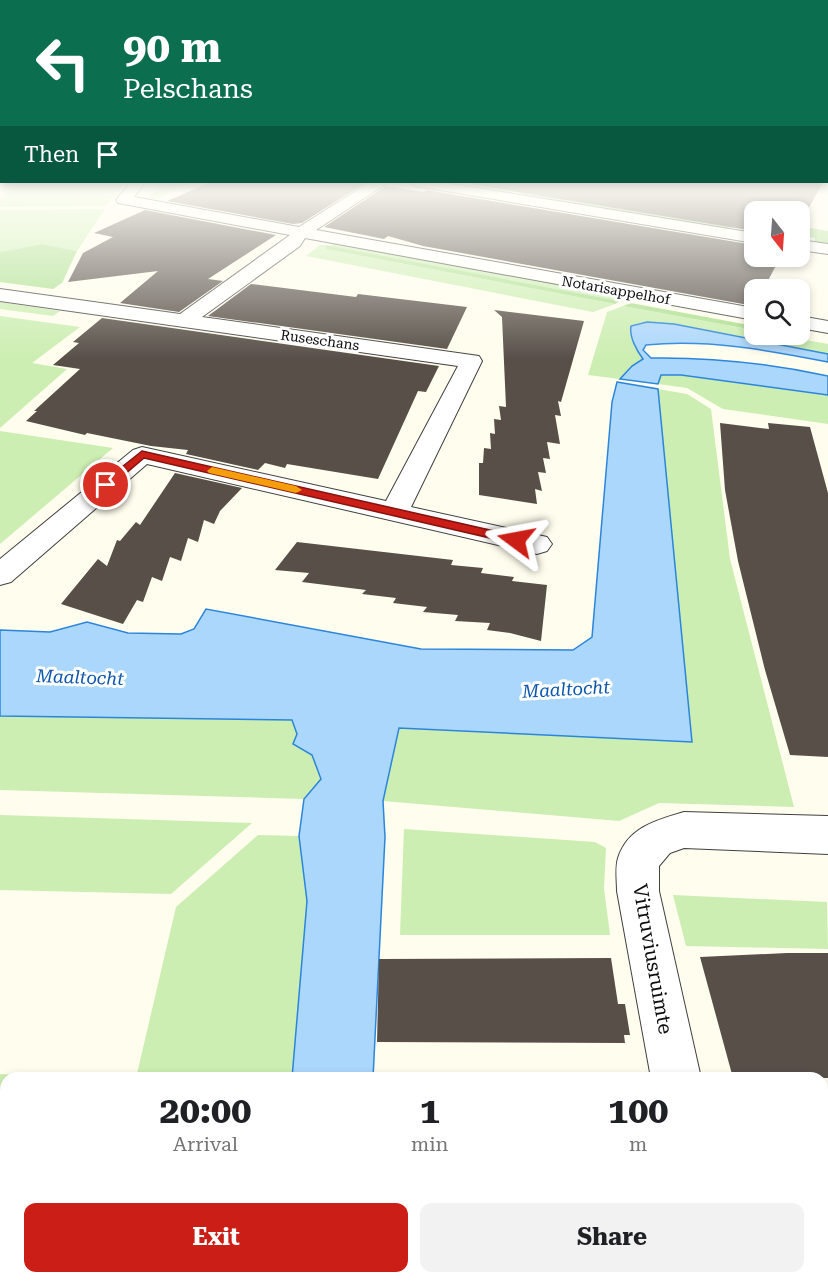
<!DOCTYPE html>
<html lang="en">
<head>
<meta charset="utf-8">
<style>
	body { margin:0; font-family:"Roboto Serif",serif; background:#f2f2f2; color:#202124; height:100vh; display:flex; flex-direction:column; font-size:22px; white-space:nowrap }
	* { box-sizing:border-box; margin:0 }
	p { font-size:20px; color:#757577 }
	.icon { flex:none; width:33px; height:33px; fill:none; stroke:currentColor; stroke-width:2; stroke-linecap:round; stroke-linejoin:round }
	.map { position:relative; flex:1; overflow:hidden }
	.drawer { position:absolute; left:0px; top:1072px; width:828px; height:212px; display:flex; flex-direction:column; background:#fff; border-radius:18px 18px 0 0; box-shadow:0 3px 9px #0003 }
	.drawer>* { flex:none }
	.top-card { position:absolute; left:0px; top:0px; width:828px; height:183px; box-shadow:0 3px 9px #0003; background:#0b6e4f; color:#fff; overflow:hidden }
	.needle { width:39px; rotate:163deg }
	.controls { position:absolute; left:744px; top:201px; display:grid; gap:12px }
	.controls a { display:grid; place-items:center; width:66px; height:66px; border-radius:12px; background:#fff; box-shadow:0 3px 9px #0003; font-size:30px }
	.pin { position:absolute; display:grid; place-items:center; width:51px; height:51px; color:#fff; margin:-26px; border:3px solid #fff; border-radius:50%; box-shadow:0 2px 6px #0007 }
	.me { position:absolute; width:66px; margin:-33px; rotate:283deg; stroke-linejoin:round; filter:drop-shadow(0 0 4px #0008) }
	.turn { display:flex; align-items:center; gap:21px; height:126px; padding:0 24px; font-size:27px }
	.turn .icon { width:78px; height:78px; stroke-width:2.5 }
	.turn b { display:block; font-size:42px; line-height:51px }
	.then { display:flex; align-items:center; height:57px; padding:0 24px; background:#0003; gap:12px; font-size:22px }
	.eta { display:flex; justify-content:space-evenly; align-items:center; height:102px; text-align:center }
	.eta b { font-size:36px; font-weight:700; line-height:42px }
	.primary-button { display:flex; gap:12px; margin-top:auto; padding:12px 24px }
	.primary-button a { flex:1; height:69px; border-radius:12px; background:#cb1e17; color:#fff; font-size:24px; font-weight:700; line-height:69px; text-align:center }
	.primary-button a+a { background:#f2f2f2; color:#202124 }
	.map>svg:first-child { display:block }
	.green { fill:#cceeb2 }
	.forest { fill:#ade090 }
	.water { fill:#acd7fc; stroke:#2b85db; stroke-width:1.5 }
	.building { fill:#574f48 }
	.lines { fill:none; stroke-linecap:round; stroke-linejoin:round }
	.minor-casing { stroke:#404040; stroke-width:2 }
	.minor { fill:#fff; fill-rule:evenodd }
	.route { fill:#cb1e17; stroke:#84140f; stroke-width:1.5 }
	.slow { fill:#f59e0b }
	.labels { text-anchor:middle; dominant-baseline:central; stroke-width:6; stroke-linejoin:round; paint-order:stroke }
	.far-street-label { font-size:14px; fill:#0d0d0d; stroke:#fff }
	.water-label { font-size:18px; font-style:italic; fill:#0a56ac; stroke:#fff }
	.near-street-label { font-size:20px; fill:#0d0d0d; stroke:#fff }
</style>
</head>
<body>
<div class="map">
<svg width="828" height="1283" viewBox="0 0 828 1283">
	<rect width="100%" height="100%" fill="#fffded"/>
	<g class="green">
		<polygon points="18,182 126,182 106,206 0,207 0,199"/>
		<polygon points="161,182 190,182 157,199 149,198"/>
		<polygon points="105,209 77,251 42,244 0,252 0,210"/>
		<polygon points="337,241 631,296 620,301 330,246"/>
		<polygon points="320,245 326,245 326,249 615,304 593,312 306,256"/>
		<polygon points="0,302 60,311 53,316 0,309"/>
		<path d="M623,306l131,24v4l25,1 49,9v10l-154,-30 -27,-2 -16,4c-2,11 6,25 12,33l-23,20 -32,-4 19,-63z"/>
		<polygon points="0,316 80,327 32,363 67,369 0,428"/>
		<polygon points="661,375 681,375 828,395 828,424 723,409 687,388 658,384"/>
		<polygon points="658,389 687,394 711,409 730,559 794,807 659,803 619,821 383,801 399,728 692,742"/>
		<polygon points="0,431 113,448 0,544"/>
		<polygon points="0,716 292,720 297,734 312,755 321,779 304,799 0,790"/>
		<polygon points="0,815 252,823 171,894 0,890"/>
		<polygon points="404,829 595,842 606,848 604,888 610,935 400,935"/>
		<polygon points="258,835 299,836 307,901 292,1078 136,1078 176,907"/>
		<polygon points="673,895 827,902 828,949 686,946"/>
		<polygon points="0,1074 83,1078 6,1078 6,1278 275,1278 274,1283 0,1283"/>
	</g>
	<g class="forest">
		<polygon points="433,182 506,182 754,219 754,229 732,226 730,230 518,196 521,193 471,185 467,188"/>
		<polygon points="800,226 828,231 828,244 814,243 815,238 800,236"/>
		<polygon points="42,244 77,251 62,283 53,289 0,282 0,252"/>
		<polygon points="326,246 326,245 620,301 615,304 326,249"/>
		<polygon points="631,303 754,326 754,330 623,306"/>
	</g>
	<g class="water">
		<path d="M647,322l27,2 154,30v8c-61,-12 -120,-23 -182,-17l-3,5 8,8c62,-1 116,5 177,18v19l-147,-20h-20l-3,9 -38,-5 12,-13 11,-7c-6,-8 -14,-22 -12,-33z"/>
		<polygon points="617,382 658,389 692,742 399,728 383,801 385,837 373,1078 292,1078 307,901 299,836 304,799 321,779 312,755 293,744 297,734 292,720 0,716 0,630 50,632 87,622 128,633 181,634 194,629 206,609 421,649 573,650 592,637 612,402"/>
		<polygon points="275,1278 364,1278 364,1283 274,1283"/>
	</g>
	<g class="building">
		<polygon points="211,182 358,182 365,183 302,223 293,224 167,201"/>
		<polygon points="470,182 823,182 800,224 800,212 754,212 754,231 469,184"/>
		<polygon points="386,186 424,192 426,190 754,245 754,256 781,256 763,290 754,290 754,306 423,246 388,236 384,239 324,227"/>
		<polygon points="145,210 276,235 208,279 223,281 179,312 120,303 158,271 68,282 83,253 113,237 94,233"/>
		<polygon points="251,284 356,297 358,294 467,307 447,349 208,316"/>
		<polygon points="494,310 584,321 561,402 558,401 561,416 555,415 560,444 547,442 550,459 543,458 546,473 538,472 542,491 535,489 537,504 479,495 479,463 483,463 484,448 491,449 490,433 495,434 494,419 501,420 499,406 506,407 502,317"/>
		<polygon points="102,318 439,366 426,392 418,391 378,479 287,464 285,468 265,463 258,470 186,454 188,450 151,446 87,433 85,435 26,421 37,411 34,411 80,369 53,365 79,343 73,342"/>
		<polygon points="720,423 769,429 768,423 810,427 828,493 828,757 790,755 765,670 738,561 725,490"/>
		<polygon points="175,473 242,488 220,511 214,524 204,520 198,542 188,538 181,561 170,557 162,581 152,577 143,602 137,600 123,624 61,604 98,559 107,566 117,540 120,541 136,522 140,525"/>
		<polygon points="297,542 453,560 451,565 483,568 481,573 514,577 512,581 547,585 541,641 510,633 487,630 490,623 455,621 458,615 423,612 427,607 393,603 396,598 362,594 366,590 302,582 309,573 275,570"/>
		<polygon points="787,953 828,953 828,1078 733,1078 700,957"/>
		<polygon points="611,958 618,1004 625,1004 630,1035 624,1035 625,1043 377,1042 379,959"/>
	</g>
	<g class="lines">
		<g class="minor-casing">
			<g id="minor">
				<polygon points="131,182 145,182 134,197 299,227 370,182 386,182 384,185 316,230 754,308 754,320 305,238 300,246 202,317 479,356 482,361 411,507 547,537 552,544 547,551 537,554 147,464 11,582 0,585 0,559 133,450 142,447 386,501 458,366 0,301 0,289 180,314 290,235 118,203 116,200"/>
				<polygon points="409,182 440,182 754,233 754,243 416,186"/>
				<polygon points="800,240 828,244 828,254 800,250"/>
				<polygon points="800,316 828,321 828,333 800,328"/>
				<path d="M684,812l144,4v38l-144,-6 -14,5 -11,13v25l42,187h-50l-34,-187c0,-10 -2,-23 1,-33 10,-31 39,-38 66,-46z"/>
				<polygon points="690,1278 748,1278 749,1283 691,1283"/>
			</g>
		</g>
		<use href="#minor" class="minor"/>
	</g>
	<linearGradient id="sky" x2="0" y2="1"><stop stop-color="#90c2f0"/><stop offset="0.5" stop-color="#fffef7"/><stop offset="1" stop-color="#fffef7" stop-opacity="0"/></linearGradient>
	<rect width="828" height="359" fill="url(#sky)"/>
	<polygon class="route" points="142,451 516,536 522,540 516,544 144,458 110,487 103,487 103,482"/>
	<polygon class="slow" points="212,467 296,486 302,490 296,493 209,473 207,471"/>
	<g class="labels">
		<g class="far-street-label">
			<text transform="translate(616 290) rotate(10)">Notarisappelhof</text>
			<text transform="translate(320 340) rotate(8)">Ruseschans</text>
		</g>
		<g class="water-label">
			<text transform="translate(80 677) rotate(2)">Maaltocht</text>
			<text transform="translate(566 689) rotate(-3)">Maaltocht</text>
		</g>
		<g class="near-street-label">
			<text transform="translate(653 959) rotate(80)">Vitruviusruimte</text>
		</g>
	</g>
</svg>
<div class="controls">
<a><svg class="needle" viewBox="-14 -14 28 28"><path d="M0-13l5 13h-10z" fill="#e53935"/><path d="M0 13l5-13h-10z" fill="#757577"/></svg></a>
<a><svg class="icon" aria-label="search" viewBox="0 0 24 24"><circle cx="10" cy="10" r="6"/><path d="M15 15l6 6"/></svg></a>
</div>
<div class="pin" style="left:106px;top:485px;background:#d93025"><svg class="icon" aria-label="arrive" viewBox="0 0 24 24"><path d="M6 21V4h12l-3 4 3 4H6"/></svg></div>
<svg class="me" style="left:516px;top:540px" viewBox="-20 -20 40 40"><path d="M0-17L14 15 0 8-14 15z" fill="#cb1e17" stroke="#fff" stroke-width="4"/></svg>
<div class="top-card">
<div class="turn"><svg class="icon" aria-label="left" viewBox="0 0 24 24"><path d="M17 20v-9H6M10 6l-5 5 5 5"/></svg><div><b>90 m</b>Pelschans</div></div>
<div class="then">Then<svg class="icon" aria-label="arrive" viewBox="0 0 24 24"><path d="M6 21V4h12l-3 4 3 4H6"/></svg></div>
</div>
<section class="drawer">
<div class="eta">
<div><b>20:00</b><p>Arrival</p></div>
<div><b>1</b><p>min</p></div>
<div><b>100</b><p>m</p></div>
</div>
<div class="primary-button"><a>Exit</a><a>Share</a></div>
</section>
</div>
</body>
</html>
